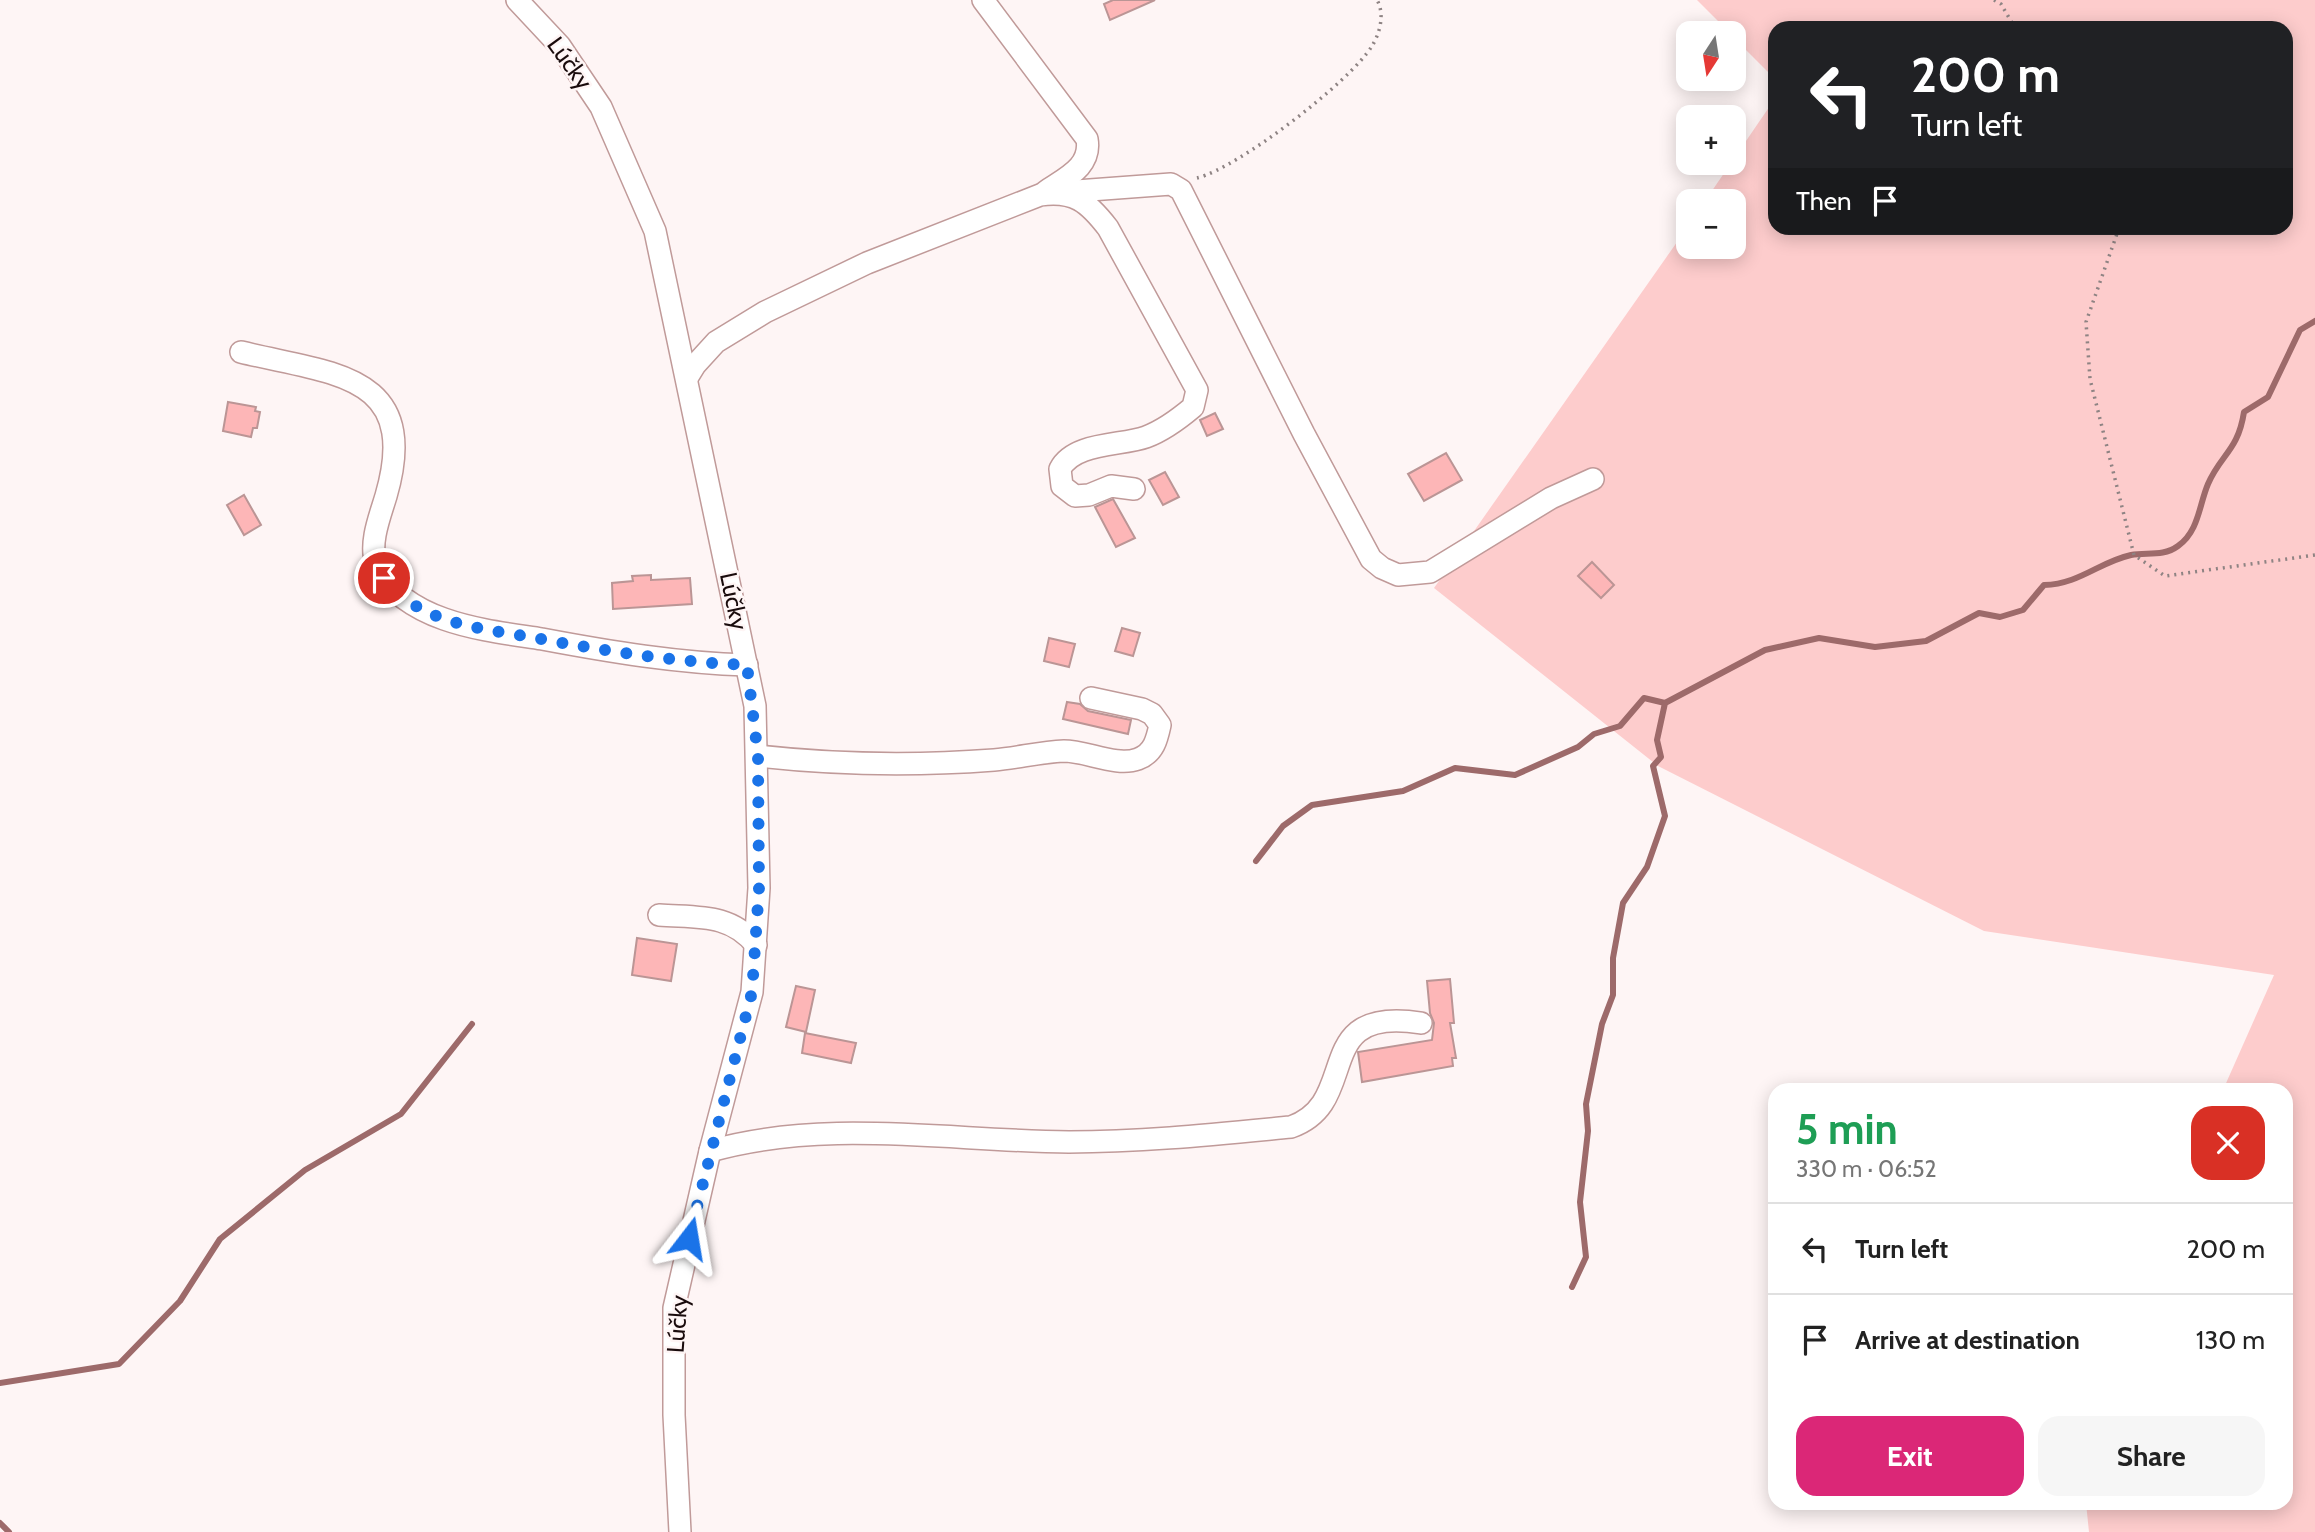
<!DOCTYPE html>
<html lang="en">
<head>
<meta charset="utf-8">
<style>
	body { margin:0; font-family:Cabin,sans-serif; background:#f6f6f6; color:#222; height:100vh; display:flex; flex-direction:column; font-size:26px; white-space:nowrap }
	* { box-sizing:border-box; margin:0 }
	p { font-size:23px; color:#767676 }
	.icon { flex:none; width:38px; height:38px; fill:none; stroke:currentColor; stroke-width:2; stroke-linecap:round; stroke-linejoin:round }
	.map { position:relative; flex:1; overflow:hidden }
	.sheet { position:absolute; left:1768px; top:1083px; width:525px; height:427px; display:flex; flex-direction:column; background:#fff; border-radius:21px; box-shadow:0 4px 18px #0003 }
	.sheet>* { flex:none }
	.hud { position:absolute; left:1768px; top:21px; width:525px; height:214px; border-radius:21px; box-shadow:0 4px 18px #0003; background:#202124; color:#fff; overflow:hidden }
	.needle { width:46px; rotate:192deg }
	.controls { position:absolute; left:1676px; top:21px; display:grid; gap:14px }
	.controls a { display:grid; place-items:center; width:70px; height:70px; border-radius:14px; background:#fff; box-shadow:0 4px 18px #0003; font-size:35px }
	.pin { position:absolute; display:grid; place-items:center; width:60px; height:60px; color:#fff; margin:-30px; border:4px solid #fff; border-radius:50%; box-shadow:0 2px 7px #0007 }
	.me { position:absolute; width:77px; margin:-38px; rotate:14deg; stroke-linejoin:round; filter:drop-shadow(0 0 5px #0008) }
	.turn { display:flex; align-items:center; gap:24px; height:147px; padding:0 28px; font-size:32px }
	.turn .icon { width:91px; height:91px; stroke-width:2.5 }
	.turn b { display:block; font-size:49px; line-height:60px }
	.then { display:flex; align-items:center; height:66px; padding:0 28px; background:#0003; gap:14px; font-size:26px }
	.round { display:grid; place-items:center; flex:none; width:74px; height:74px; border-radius:21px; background:#f6f6f6 }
	.overview { display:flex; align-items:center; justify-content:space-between; height:119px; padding:0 28px }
	h1 { font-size:42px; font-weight:700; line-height:52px; color:#1e9e55 }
	.action { display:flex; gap:14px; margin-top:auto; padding:14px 28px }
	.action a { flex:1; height:80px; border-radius:21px; background:#db2777; color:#fff; font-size:28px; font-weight:700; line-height:80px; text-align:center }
	.action a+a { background:#f6f6f6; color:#222 }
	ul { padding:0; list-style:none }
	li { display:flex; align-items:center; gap:21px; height:91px; padding:0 28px; border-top:2px solid #e0e0e0 }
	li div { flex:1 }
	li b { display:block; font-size:26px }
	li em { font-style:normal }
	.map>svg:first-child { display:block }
	.green { fill:#fdcccc }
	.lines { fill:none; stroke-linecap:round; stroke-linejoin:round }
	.stream { stroke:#9d6a6a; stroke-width:6 }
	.building { fill:#fdb6b7; stroke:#bb9595; stroke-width:2 }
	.minor-casing { stroke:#c09a99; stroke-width:24 }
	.path { stroke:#8e8383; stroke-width:3.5; stroke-dasharray:2 5; stroke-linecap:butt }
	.minor { stroke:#fff; stroke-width:21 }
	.route { stroke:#1a73e8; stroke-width:12; stroke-dasharray:0 21.6 }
	.labels { text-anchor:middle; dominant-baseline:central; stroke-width:5; stroke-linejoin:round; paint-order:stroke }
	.street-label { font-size:24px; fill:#190b0c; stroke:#fef5f5 }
</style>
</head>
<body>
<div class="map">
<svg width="2315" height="1532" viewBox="0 0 2315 1532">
	<rect width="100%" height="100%" fill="#fef5f5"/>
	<polygon class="green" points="1697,0 2315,0 2315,1532 2089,1532 2086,1503 2286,1503 2286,1090 2223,1090 2274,975 1984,931 1658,766 1434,588 1689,225 1689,247 1734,247 1734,201 1705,201 1774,100 1774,228 2286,228 2286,28 1774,28 1774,78 1734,38 1734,33 1730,33"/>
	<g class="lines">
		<g class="stream">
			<polyline points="1256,861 1283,826 1312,805 1403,791 1455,768 1515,775 1578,747 1594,734 1620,726 1644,698 1665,703"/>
			<path d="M1572,1287l14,-30 -6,-55 8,-71 -2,-27 16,-80 11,-29v-37l10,-55 24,-36 18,-51 -12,-50 8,-9 -4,-17 8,-37 100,-53 54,-12 56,9 51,-6 53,-28 21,4 23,-7 21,-25c36,-1 55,-23 87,-30 16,-3 32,2 47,-9 21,-15 21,-41 30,-62 13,-30 30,-33 36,-72l24,-15 32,-67 15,-9"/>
			<polyline points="0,1383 119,1364 180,1301 220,1239 305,1170 401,1114 472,1024"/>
			<polyline points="0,1523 9,1532"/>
		</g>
	</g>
	<g class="building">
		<polygon points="1113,0 1155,0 1110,20 1104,4"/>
		<polygon points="228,402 256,407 255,411 260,412 257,428 253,428 251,437 223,431"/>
		<polygon points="1215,413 1223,429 1207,436 1200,420"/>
		<polygon points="1446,453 1462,480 1424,501 1408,474"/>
		<polygon points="1165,472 1179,497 1163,505 1149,480"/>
		<polygon points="244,495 261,525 244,535 227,505"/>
		<polygon points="1113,499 1135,538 1116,547 1095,507"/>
		<polygon points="1592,562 1614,585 1601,598 1578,576"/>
		<polygon points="651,575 651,580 690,578 692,604 613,609 612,583 633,581 632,576"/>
		<polygon points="1122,628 1140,633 1133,656 1115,651"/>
		<polygon points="1049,638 1075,644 1069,667 1044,661"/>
		<polygon points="1067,702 1080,704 1088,711 1131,720 1128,734 1063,719"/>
		<polygon points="637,938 677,944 671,981 632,975"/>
		<polygon points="1450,979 1454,1023 1450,1023 1456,1058 1452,1058 1453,1066 1362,1082 1358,1052 1432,1040 1434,1023 1430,1013 1427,981"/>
		<polygon points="796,986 815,990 806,1032 786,1027"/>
		<polygon points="805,1033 856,1043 851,1063 802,1053"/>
	</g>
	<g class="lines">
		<g class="minor-casing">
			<g id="minor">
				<polyline points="517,0 560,46 601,107 655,231 755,706 759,888 752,992 710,1151 674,1308 674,1415 680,1532"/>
				<path d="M983,0l104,139c5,28 -22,39 -42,53"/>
				<polyline points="1063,192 1171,184 1181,190 1304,434 1371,559 1382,568 1398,575 1430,572 1551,498 1593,479"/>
				<path d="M241,352c89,22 181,20 145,144 -6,20 -17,47 -10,67 9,28 42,47 68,56 31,11 66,15 98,20 69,13 136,24 205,26"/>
				<path d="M687,378l8,-13 21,-23 49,-30 102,-49 173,-68c34,-5 48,7 68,33l89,162 -4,17c-13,11 -31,24 -47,30 -25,9 -72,5 -86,32l2,17 13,10 14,-1 22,-9 23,3"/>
				<path d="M758,756c80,9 156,10 236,4 24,-2 46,-8 70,-9 23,0 52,16 74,8 16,-6 19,-20 22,-34l-8,-11 -10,-5 -51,-11"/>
				<path d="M659,915c39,3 71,-2 97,30"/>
				<path d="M710,1151c116,-33 240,-10 359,-9 74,0 149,-8 222,-15 72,-25 17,-122 130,-104"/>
			</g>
		</g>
		<g class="path">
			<polyline points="1994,0 2001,4 2015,28"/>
			<path d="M1197,178c41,-10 153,-96 175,-132 8,-13 13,-32 5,-46"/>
			<polyline points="2119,228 2086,322 2090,379 2134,555 2165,576 2315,555"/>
		</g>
		<use href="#minor" class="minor"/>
	</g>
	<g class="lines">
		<path class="route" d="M384,578c11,12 22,23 37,31 34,18 76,22 114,29 71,13 140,24 212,27l11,91 1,132 -7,104 -63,246"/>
	</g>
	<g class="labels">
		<g class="street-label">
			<text transform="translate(570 63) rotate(54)">Lúčky</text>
			<text transform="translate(734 601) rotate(78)">Lúčky</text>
			<text transform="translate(677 1324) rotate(-86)">Lúčky</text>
		</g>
	</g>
</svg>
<div class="controls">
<a><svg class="needle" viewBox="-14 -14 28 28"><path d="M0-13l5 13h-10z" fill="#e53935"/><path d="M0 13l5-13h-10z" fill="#767676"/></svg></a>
<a>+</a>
<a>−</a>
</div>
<div class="pin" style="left:384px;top:578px;background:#d93025"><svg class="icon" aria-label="arrive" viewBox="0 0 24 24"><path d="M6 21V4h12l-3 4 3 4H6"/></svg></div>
<svg class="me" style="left:689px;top:1238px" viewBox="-20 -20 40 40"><path d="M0-17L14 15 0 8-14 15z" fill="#1a73e8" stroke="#fff" stroke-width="4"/></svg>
<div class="hud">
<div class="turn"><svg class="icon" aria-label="left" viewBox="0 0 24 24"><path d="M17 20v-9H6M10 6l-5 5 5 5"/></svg><div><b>200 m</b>Turn left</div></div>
<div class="then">Then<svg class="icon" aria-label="arrive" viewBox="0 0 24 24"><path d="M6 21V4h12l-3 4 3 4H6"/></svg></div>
</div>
<section class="sheet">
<div class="overview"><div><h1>5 min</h1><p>330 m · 06:52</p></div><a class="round" style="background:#d93025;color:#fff"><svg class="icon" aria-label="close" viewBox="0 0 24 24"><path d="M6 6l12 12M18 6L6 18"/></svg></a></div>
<ul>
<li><svg class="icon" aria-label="left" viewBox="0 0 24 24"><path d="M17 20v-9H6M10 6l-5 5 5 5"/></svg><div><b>Turn left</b></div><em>200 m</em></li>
<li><svg class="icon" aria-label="arrive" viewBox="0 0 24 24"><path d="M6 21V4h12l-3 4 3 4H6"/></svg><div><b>Arrive at destination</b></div><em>130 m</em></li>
</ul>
<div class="action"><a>Exit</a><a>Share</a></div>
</section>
</div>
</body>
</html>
